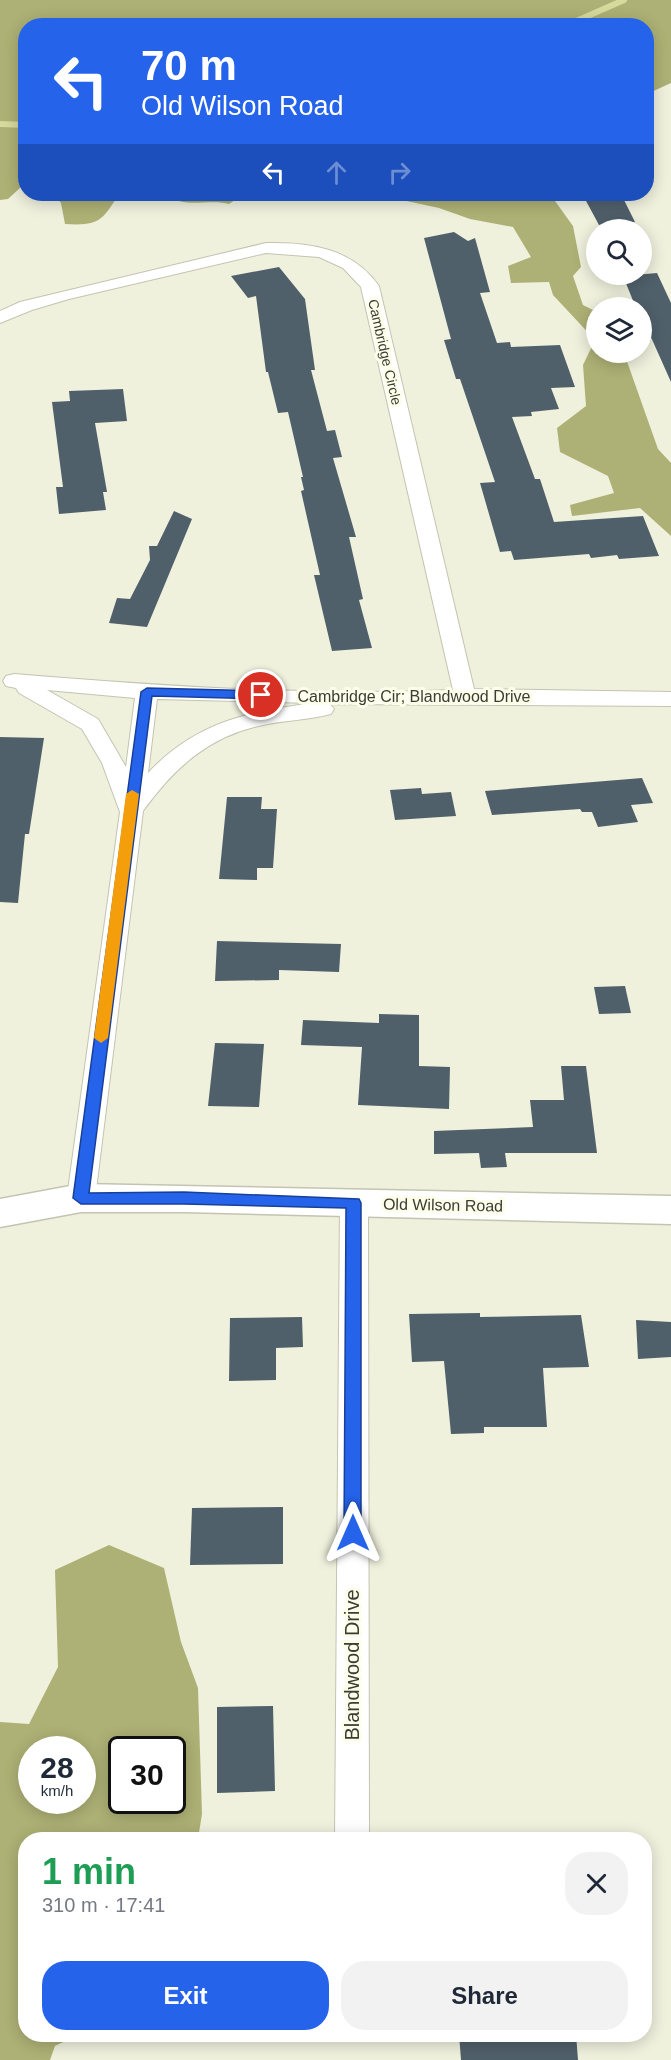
<!DOCTYPE html>
<html lang="en">
<head>
<meta charset="utf-8">
<style>
	body { margin:0; font-family:Helvetica,sans-serif; background:#f2f2f3; color:#1f2937; height:100vh; display:flex; flex-direction:column; font-size:22px; white-space:nowrap }
	* { box-sizing:border-box; margin:0 }
	p { font-size:20px; color:#747a83 }
	.icon { flex:none; width:33px; height:33px; fill:none; stroke:currentColor; stroke-width:2; stroke-linecap:round; stroke-linejoin:round }
	.map { position:relative; flex:1; overflow:hidden }
	.side { position:absolute; left:18px; top:1832px; width:634px; height:210px; display:flex; flex-direction:column; background:#fff; border-radius:24px; box-shadow:0 3px 15px #0003 }
	.side>* { flex:none }
	.top-card { position:absolute; left:18px; top:18px; width:636px; height:183px; border-radius:24px; box-shadow:0 3px 15px #0003; background:#2563eb; color:#fff; overflow:hidden }
	.controls { position:absolute; left:586px; top:219px; display:grid; gap:12px }
	.controls a { display:grid; place-items:center; width:66px; height:66px; border-radius:50%; background:#fff; box-shadow:0 3px 15px #0003; font-size:30px }
	.speed { position:absolute; left:18px; top:1736px; display:flex; gap:12px; font-size:30px; font-weight:700; text-align:center }
	.speed>* { display:grid; place-content:center; width:78px; height:78px; border-radius:50%; background:#fff; box-shadow:0 3px 15px #0003; line-height:1 }
	.speed small { font-size:15px; font-weight:400 }
	.speed .limit { border:3px solid #111; border-radius:9px; background:#fff; color:#111 }
	.pin { position:absolute; display:grid; place-items:center; width:51px; height:51px; color:#fff; margin:-26px; border:3px solid #fff; border-radius:50%; box-shadow:0 2px 6px #0007 }
	.me { position:absolute; width:66px; margin:-33px; rotate:0deg; stroke-linejoin:round; filter:drop-shadow(0 0 4px #0008) }
	.turn { display:flex; align-items:center; gap:21px; height:126px; padding:0 24px; font-size:27px }
	.turn .icon { width:78px; height:78px; stroke-width:2.5 }
	.turn b { display:block; font-size:42px; line-height:51px }
	.lanes { display:flex; align-items:center; height:57px; padding:0 24px; background:#0003; justify-content:center; gap:30px; direction:ltr }
	.lanes .off { opacity:.35 }
	.round { display:grid; place-items:center; flex:none; width:63px; height:63px; border-radius:24px; background:#f2f2f3 }
	.head { display:flex; align-items:center; justify-content:space-between; height:102px; padding:0 24px }
	h1 { font-size:36px; font-weight:800; line-height:45px; color:#1e9e55 }
	.primary-button { display:flex; gap:12px; margin-top:auto; padding:12px 24px }
	.primary-button a { flex:1; height:69px; border-radius:24px; background:#2563eb; color:#fff; font-size:24px; font-weight:800; line-height:69px; text-align:center }
	.primary-button a+a { background:#f2f2f3; color:#1f2937 }
	.map>svg:first-child { display:block }
	.forest { fill:#aeb175; fill-rule:evenodd }
	.lines { fill:none; stroke-linecap:round; stroke-linejoin:round }
	.stream { stroke:#d7da9d; stroke-width:6 }
	.building { fill:#50606b }
	.street-casing { stroke:#c3c4b1; stroke-width:2 }
	.secondary-casing { stroke:#c3c4b1; stroke-width:3 }
	.street { fill:#fff; fill-rule:evenodd }
	.secondary { fill:#fff; fill-rule:evenodd }
	.route { fill:#2563eb; stroke:#184099; stroke-width:1.5 }
	.slow { fill:#f59e0b }
	.labels { text-anchor:middle; dominant-baseline:central; stroke-width:6; stroke-linejoin:round; paint-order:stroke }
	.far-street-label { font-size:14px; fill:#3c3c35; stroke:#fdfeea }
	.street-label { font-size:16px; fill:#3c3c35; stroke:#fdfeea }
	.near-street-label { font-size:20px; fill:#3c3c35; stroke:#fdfeea }
</style>
</head>
<body>
<div class="map">
<svg width="671" height="2060" viewBox="0 0 671 2060">
	<rect width="100%" height="100%" fill="#eff1dd"/>
	<g class="forest">
		<polygon points="0,0 671,0 671,83 647,94 646,26 26,26 25,187 21,187 8,199 0,200"/>
		<path d="M54,194h65c-17,27 -20,32 -54,30l-4,-21z"/>
		<path d="M167,194h77l-15,10c-20,-6 -45,6 -62,-10z"/>
		<polygon points="374,194 550,194 573,226 581,267 573,276 583,305 597,312 597,352 624,353 658,449 671,463 671,536 640,508 572,516 570,505 614,493 608,476 560,452 557,428 586,406 583,365 595,340 553,295 549,282 511,283 508,266 531,257 513,227 470,219 439,208"/>
		<path d="M109,1545l55,23 17,74 17,46 4,126 -4,25h-172v195h54l-25,12 -5,14h-50v-338l29,2 29,-57 -3,-97zM32,1749h50v51h-50zM122,1749h50v51h-50z"/>
	</g>
	<g class="lines">
		<g class="stream">
			<polyline points="565,26 624,0"/>
			<polyline points="0,124 26,125"/>
		</g>
	</g>
	<g class="building">
		<polygon points="622,196 635,222 599,225 585,199"/>
		<polygon points="454,232 468,241 475,238 490,292 480,293 497,343 510,342 511,347 560,345 575,387 551,388 559,409 531,412 532,416 512,417 535,479 540,479 554,522 643,516 659,556 619,559 617,555 591,558 589,554 514,560 511,551 500,552 480,483 495,482 460,379 456,379 444,340 451,339 424,238"/>
		<polygon points="279,267 305,299 315,370 311,370 327,431 335,430 342,457 333,458 356,537 349,537 363,599 359,600 372,648 332,651 314,575 320,575 301,491 304,490 301,477 303,477 288,412 278,413 268,372 266,372 256,296 248,298 231,276"/>
		<polygon points="657,273 671,303 671,382 642,317 642,308 636,308 623,276"/>
		<polygon points="123,389 127,421 95,423 107,492 103,492 106,510 59,514 56,487 63,487 52,402 70,401 69,391"/>
		<polygon points="174,511 192,519 147,627 109,623 117,598 130,599 150,560 149,546 157,546"/>
		<polygon points="0,737 44,738 29,834 25,834 18,903 0,902"/>
		<polygon points="642,778 653,803 631,805 638,822 598,827 592,812 582,812 580,809 492,815 485,791"/>
		<polygon points="421,788 422,794 451,792 456,816 395,820 390,790"/>
		<polygon points="227,797 262,797 261,809 277,809 273,868 257,868 257,880 219,879"/>
		<polygon points="217,941 341,944 339,972 279,970 279,980 215,981"/>
		<polygon points="625,986 631,1013 599,1014 594,987"/>
		<polygon points="379,1014 419,1015 419,1066 450,1067 449,1109 358,1105 362,1047 301,1045 303,1020 379,1023"/>
		<polygon points="215,1043 264,1044 259,1107 208,1106"/>
		<polygon points="561,1066 586,1066 597,1153 505,1153 507,1167 481,1168 479,1153 434,1154 434,1131 533,1127 530,1100 564,1100"/>
		<polygon points="480,1313 480,1317 581,1315 589,1367 543,1368 547,1427 484,1427 484,1433 451,1434 444,1361 412,1362 409,1314"/>
		<polygon points="302,1317 303,1347 276,1348 276,1380 229,1381 230,1318"/>
		<polygon points="636,1320 671,1322 671,1357 638,1359"/>
		<polygon points="283,1507 283,1564 190,1565 192,1508"/>
		<polygon points="273,1706 275,1791 217,1793 217,1707"/>
		<polygon points="459,2034 576,2034 578,2060 461,2060"/>
	</g>
	<g class="lines">
		<g class="street-casing">
			<g id="street">
				<path d="M266,243c44,-1 86,5 113,43l95,403 197,3v14l-341,-2 4,5 -3,5c-22,6 -46,6 -68,11 -54,11 -89,43 -120,86l-48,387 -4,7 -10,4 -10,-4 -4,-7 53,-386 -18,-49 -20,-34 -63,-36 -3,-5 -10,-2 -3,-5 3,-5 8,-2c145,12 293,22 439,16l-92,-403 -18,-19 -24,-11 -53,-4 -197,46 -37,11 -32,13v-12l20,-9zM47,690l88,8 -9,69 -28,-48zM157,699l156,4c-66,9 -117,19 -165,70z"/>
				<polygon points="354,1192 364,1196 368,1203 369,1839 335,1839 340,1203 344,1196"/>
			</g>
		</g>
		<g class="secondary-casing">
			<polygon id="secondary" points="81,1184 671,1196 671,1224 184,1212 81,1212 0,1227 0,1199"/>
		</g>
		<use href="#street" class="street"/>
		<use href="#secondary" class="secondary"/>
	</g>
	<polygon class="route" points="147,688 261,691 267,695 261,699 152,696 89,1193 184,1192 359,1199 361,1203 361,1533 359,1538 353,1540 347,1538 344,1533 346,1208 184,1204 81,1204 73,1198 141,692"/>
	<polygon class="slow" points="132,790 139,794 108,1038 101,1043 94,1038 126,794"/>
	<g class="labels">
		<g class="far-street-label">
			<text transform="translate(385 352) rotate(77)">Cambridge Circle</text>
		</g>
		<g class="street-label">
			<text x="414" y="696">Cambridge Cir; Blandwood Drive</text>
			<text transform="translate(443 1205) rotate(1)">Old Wilson Road</text>
		</g>
		<g class="near-street-label">
			<text transform="translate(352 1665) rotate(-90)">Blandwood Drive</text>
		</g>
	</g>
</svg>
<div class="controls">
<a><svg class="icon" aria-label="search" viewBox="0 0 24 24"><circle cx="10" cy="10" r="6"/><path d="M15 15l6 6"/></svg></a>
<a><svg class="icon" aria-label="layers" viewBox="0 0 24 24"><path d="M12 4l9 5-9 5-9-5zM3 14l9 5 9-5"/></svg></a>
</div>
<div class="speed"><div>28<small>km/h</small></div><div class="limit">30</div></div>
<div class="pin" style="left:261px;top:695px;background:#d93025"><svg class="icon" aria-label="arrive" viewBox="0 0 24 24"><path d="M6 21V4h12l-3 4 3 4H6"/></svg></div>
<svg class="me" style="left:353px;top:1533px" viewBox="-20 -20 40 40"><path d="M0-17L14 15 0 8-14 15z" fill="#2563eb" stroke="#fff" stroke-width="4"/></svg>
<div class="top-card">
<div class="turn"><svg class="icon" aria-label="left" viewBox="0 0 24 24"><path d="M17 20v-9H6M10 6l-5 5 5 5"/></svg><div><b>70 m</b>Old Wilson Road</div></div>
<div class="lanes"><svg class="icon" aria-label="left" viewBox="0 0 24 24"><path d="M17 20v-9H6M10 6l-5 5 5 5"/></svg><svg class="icon off" aria-label="ahead" viewBox="0 0 24 24"><path d="M12 20V5M6 11l6-6 6 6"/></svg><svg class="icon off" aria-label="right" viewBox="0 0 24 24"><path d="M7 20v-9h11M14 6l5 5-5 5"/></svg></div>
</div>
<section class="side">
<div class="head"><div><h1>1 min</h1><p>310 m · 17:41</p></div><a class="round"><svg class="icon" aria-label="close" viewBox="0 0 24 24"><path d="M6 6l12 12M18 6L6 18"/></svg></a></div>
<div class="primary-button"><a>Exit</a><a>Share</a></div>
</section>
</div>
</body>
</html>
